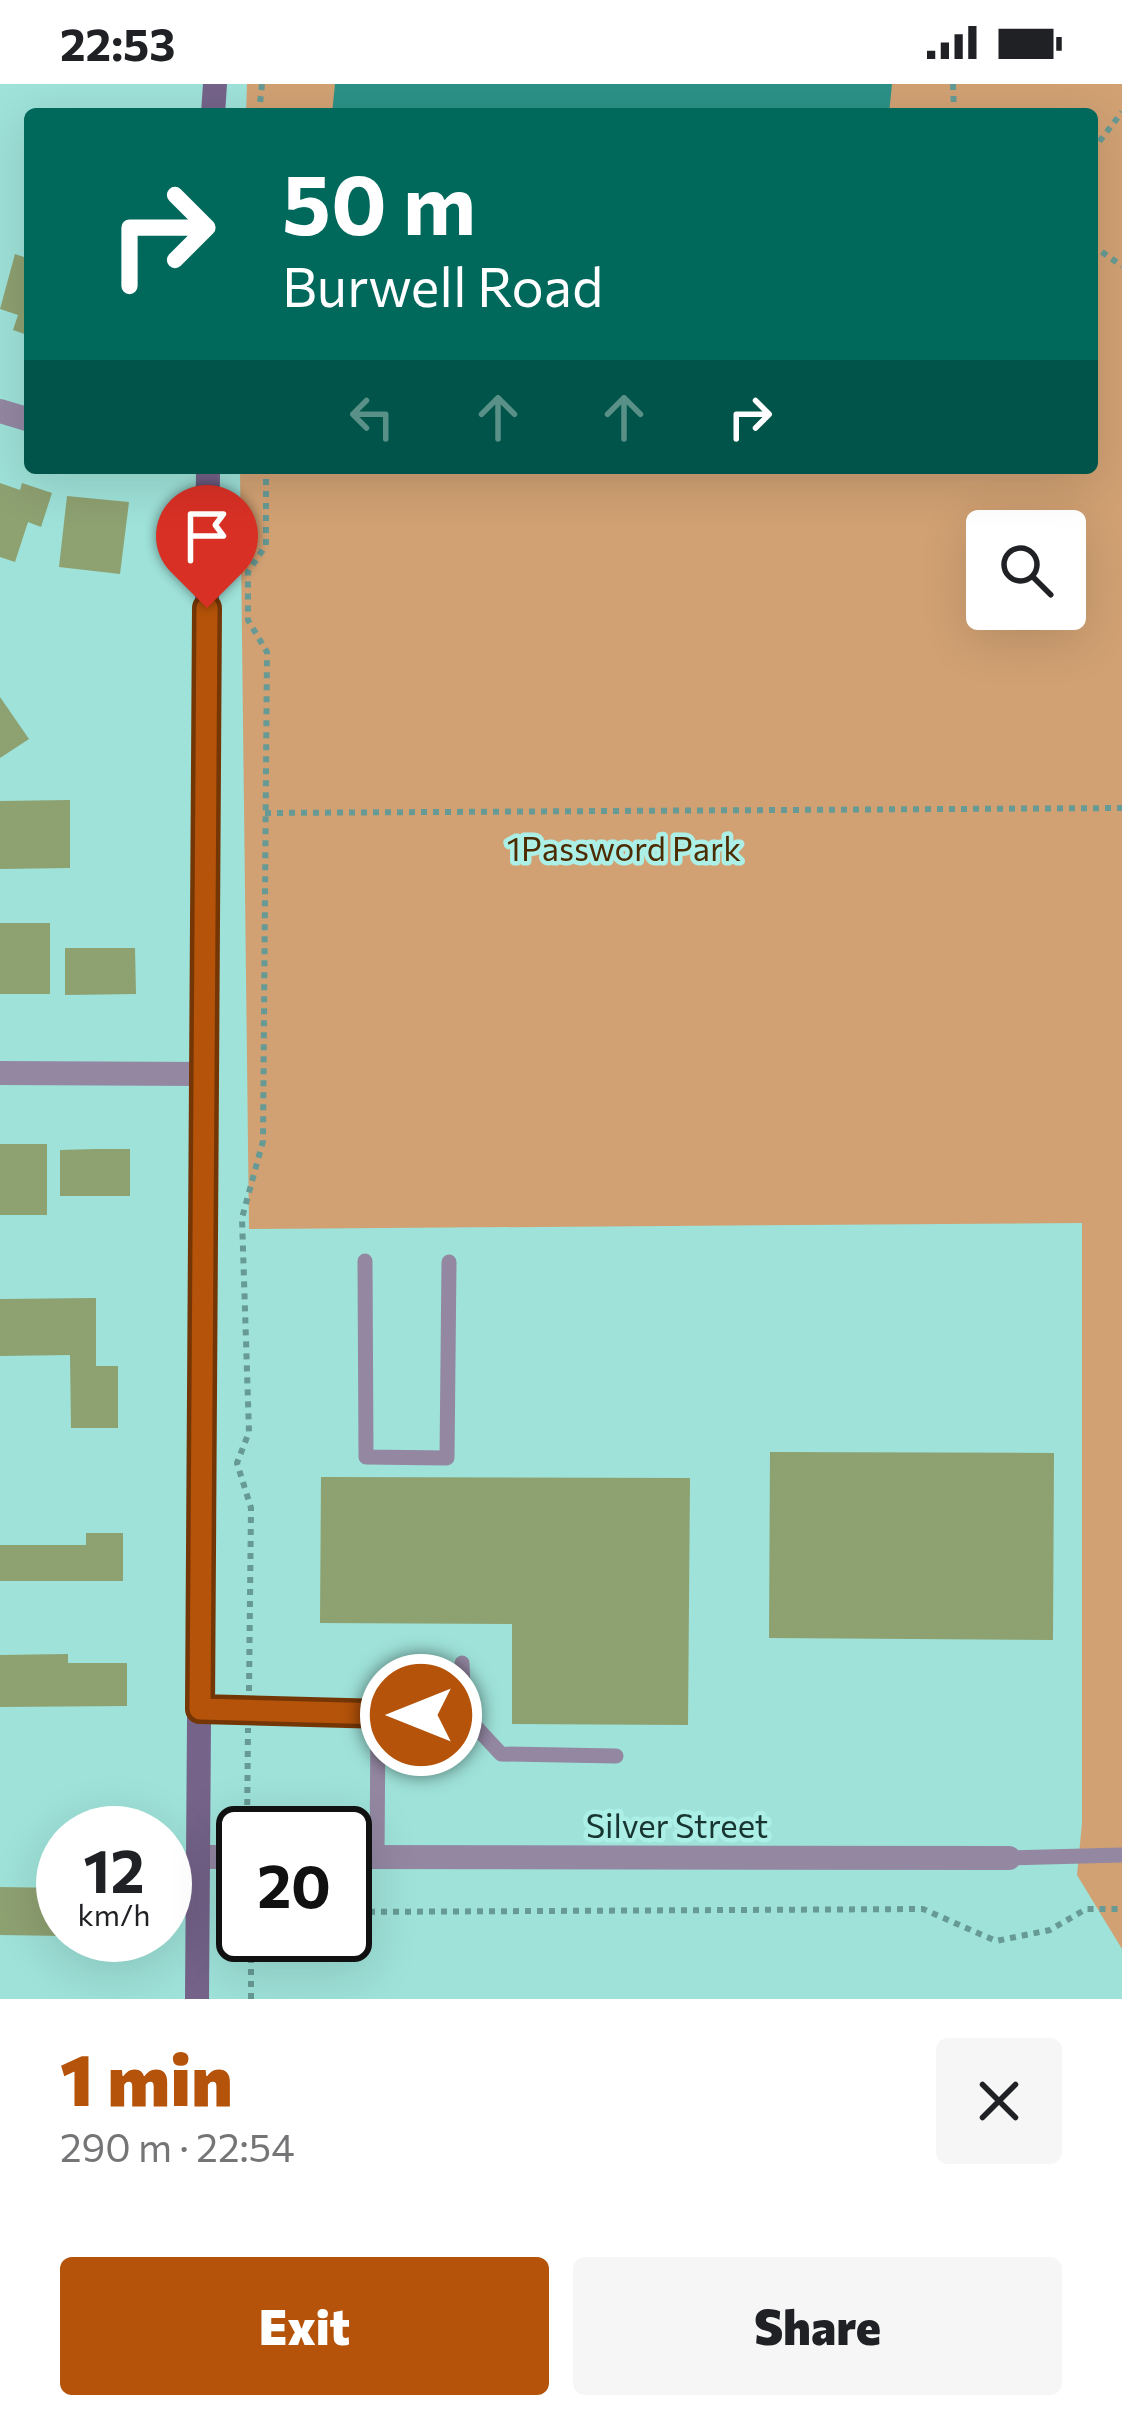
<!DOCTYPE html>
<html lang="en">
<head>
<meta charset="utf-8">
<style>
	body { margin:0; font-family:Commissioner,sans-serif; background:#f6f6f6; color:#202124; height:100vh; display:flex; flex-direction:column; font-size:45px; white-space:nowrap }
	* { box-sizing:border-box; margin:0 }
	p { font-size:39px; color:#757577 }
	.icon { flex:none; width:66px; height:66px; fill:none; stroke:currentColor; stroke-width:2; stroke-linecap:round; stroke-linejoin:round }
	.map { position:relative; height:1915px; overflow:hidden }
	.side { display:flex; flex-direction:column; background:#fff; flex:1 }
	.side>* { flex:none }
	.guide { position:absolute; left:24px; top:24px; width:1074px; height:366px; border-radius:12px; box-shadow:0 12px 48px #0002; background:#00695c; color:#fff; overflow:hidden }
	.buttons { position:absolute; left:966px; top:426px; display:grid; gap:24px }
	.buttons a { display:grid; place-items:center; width:120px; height:120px; border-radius:12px; background:#fff; box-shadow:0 12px 48px #0002; font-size:60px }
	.speed { position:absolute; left:36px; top:1722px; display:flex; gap:24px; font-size:60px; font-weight:700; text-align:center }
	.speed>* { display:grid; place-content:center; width:156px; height:156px; border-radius:50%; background:#fff; box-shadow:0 12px 48px #0002; line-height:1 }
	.speed small { font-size:30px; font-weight:400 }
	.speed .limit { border:6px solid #111; border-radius:18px; background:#fff; color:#111 }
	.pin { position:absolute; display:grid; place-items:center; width:102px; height:102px; color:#fff; margin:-123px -51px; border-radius:50% 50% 50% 0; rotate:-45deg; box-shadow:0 0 12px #0007 }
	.pin .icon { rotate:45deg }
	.me { position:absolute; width:132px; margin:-66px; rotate:270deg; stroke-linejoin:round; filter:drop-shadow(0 0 9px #0008) }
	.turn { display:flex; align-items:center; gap:42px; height:252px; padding:0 60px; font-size:54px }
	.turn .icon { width:156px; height:156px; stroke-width:2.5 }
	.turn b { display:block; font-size:84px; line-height:102px }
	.lanes { display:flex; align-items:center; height:114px; padding:0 60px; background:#0003; justify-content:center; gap:60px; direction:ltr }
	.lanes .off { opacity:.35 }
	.round { display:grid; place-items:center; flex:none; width:126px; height:126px; border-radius:12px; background:#f6f6f6 }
	.summary { display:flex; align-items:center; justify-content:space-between; height:204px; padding:0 60px }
	h1 { font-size:72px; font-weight:800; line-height:90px; color:#b45309 }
	.cta { display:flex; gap:24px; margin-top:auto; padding:24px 60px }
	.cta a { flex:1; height:138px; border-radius:12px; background:#b45309; color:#fff; font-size:48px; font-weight:800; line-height:138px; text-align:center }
	.cta a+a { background:#f6f6f6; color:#202124 }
	.status { display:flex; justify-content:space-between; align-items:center; height:84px; padding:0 60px; background:#fff; direction:ltr }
	.status svg { height:33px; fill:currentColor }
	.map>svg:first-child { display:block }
	.green { fill:#d1a173; fill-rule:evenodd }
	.water { fill:#2c9187 }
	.building { fill:#8ea171 }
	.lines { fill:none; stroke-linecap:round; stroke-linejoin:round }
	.path { stroke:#679a94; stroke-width:6; stroke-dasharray:6 6; stroke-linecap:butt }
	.service { stroke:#9387a2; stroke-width:15 }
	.minor { stroke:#9387a2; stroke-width:24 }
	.secondary { stroke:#75638a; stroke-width:24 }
	.route-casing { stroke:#753606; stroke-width:30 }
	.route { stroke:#b45309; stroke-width:21 }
	.labels { text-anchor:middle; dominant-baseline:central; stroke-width:9; stroke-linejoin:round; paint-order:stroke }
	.park-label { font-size:33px; fill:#4d2b00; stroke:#abefe6 }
	.street-label { font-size:33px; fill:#193532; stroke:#abefe6 }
</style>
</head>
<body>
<div class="status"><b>22:53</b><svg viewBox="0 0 49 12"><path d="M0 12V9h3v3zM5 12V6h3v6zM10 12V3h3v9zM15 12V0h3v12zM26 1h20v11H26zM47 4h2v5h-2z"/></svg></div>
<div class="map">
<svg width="1122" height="1915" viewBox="0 0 1122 1915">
	<rect width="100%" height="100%" fill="#9ee2d9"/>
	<path class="green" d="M247,0h875v1865l-45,-74 5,-52v-600l-833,6 -9,-761h852v-354h-846zM987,447h78v78h-78z"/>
	<polygon class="water" points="335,0 892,0 889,30 332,30"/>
	<g class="building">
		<polygon points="15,170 30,175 30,252 13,246 18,231 0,225"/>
		<polygon points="0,399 20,406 22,399 52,409 41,443 28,438 15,478 0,473"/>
		<polygon points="67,412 129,418 120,490 59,483"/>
		<polygon points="0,613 29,655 0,674"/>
		<polygon points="70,716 70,784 0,785 0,717"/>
		<rect x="0" y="839" width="50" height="71"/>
		<polygon points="65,864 135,864 136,910 65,911"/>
		<rect x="0" y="1060" width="47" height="71"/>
		<polygon points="96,1065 130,1065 130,1112 60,1112 60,1066"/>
		<polygon points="96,1214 96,1282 118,1282 118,1344 71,1344 70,1271 0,1272 0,1215"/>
		<polygon points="770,1368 1054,1369 1053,1556 769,1554"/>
		<polygon points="321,1393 690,1394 688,1641 512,1640 512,1540 320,1539"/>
		<polygon points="86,1449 123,1449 123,1497 0,1497 0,1461 86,1461"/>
		<polygon points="68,1570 68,1579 127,1579 127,1622 0,1623 0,1571"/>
		<polygon points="63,1741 112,1742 112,1749 63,1749"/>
		<polygon points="0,1803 63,1804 63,1852 0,1851"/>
	</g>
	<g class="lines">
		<g class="path">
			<polyline points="953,0 954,30"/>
			<polyline points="259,30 262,0"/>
			<polyline points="1092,67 1122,28"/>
			<polyline points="1092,161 1122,182"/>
			<polyline points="265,729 1122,724"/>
			<polyline points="249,1607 251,1424 237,1379 249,1348 242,1134 263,1057 267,568 248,536 248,488 266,461 266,384"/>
			<polyline points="247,1745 248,1644"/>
			<polyline points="345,1828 923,1825 996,1857 1050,1846 1086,1825 1122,1825"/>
			<polyline points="251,1915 251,1851"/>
		</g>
		<g class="service">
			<polyline points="365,1177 366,1373 447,1374 449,1178"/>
			<polyline points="462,1579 464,1630"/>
			<polyline points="199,1625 378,1632"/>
			<polyline points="377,1773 378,1632 464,1630 501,1670 616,1672"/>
			<polyline points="1009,1774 1122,1771"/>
		</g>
		<g class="minor">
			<polyline points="0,327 30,336"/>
			<polyline points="0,989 205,990"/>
			<polyline points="199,1773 243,1773"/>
			<polyline points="345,1773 1009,1774"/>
		</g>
		<g class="secondary">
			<polyline points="213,30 215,0"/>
			<polyline points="197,1915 208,384"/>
		</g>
	</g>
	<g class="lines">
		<g class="route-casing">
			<polyline id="route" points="207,524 200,1625 421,1631"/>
		</g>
		<use href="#route" class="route"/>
	</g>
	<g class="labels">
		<g class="park-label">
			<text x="624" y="763">1Password Park</text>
		</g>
		<g class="street-label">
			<text x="677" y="1740">Silver Street</text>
		</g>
	</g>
</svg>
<div class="buttons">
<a><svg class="icon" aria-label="search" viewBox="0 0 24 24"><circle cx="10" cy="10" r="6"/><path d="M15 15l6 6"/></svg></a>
</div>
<div class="speed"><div>12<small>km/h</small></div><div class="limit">20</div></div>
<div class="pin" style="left:207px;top:524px;background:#d93025"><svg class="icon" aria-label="arrive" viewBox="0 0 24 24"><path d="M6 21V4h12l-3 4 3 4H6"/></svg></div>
<svg class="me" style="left:421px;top:1631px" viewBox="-20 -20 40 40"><circle r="17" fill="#b45309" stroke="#fff" stroke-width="3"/><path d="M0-11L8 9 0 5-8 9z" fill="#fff"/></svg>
<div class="guide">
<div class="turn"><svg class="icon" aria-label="right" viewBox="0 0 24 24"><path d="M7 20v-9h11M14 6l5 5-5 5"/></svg><div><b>50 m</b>Burwell Road</div></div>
<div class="lanes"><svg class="icon off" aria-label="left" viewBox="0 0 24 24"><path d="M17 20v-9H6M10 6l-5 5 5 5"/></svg><svg class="icon off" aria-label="ahead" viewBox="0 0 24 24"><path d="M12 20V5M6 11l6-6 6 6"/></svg><svg class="icon off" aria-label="ahead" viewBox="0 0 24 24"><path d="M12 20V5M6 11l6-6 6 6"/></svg><svg class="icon" aria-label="right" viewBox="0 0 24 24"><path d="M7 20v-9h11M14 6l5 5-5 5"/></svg></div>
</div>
</div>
<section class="side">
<div class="summary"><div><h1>1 min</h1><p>290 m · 22:54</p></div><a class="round"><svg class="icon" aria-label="close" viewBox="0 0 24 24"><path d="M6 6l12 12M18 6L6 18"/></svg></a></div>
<div class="cta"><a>Exit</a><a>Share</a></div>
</section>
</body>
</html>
